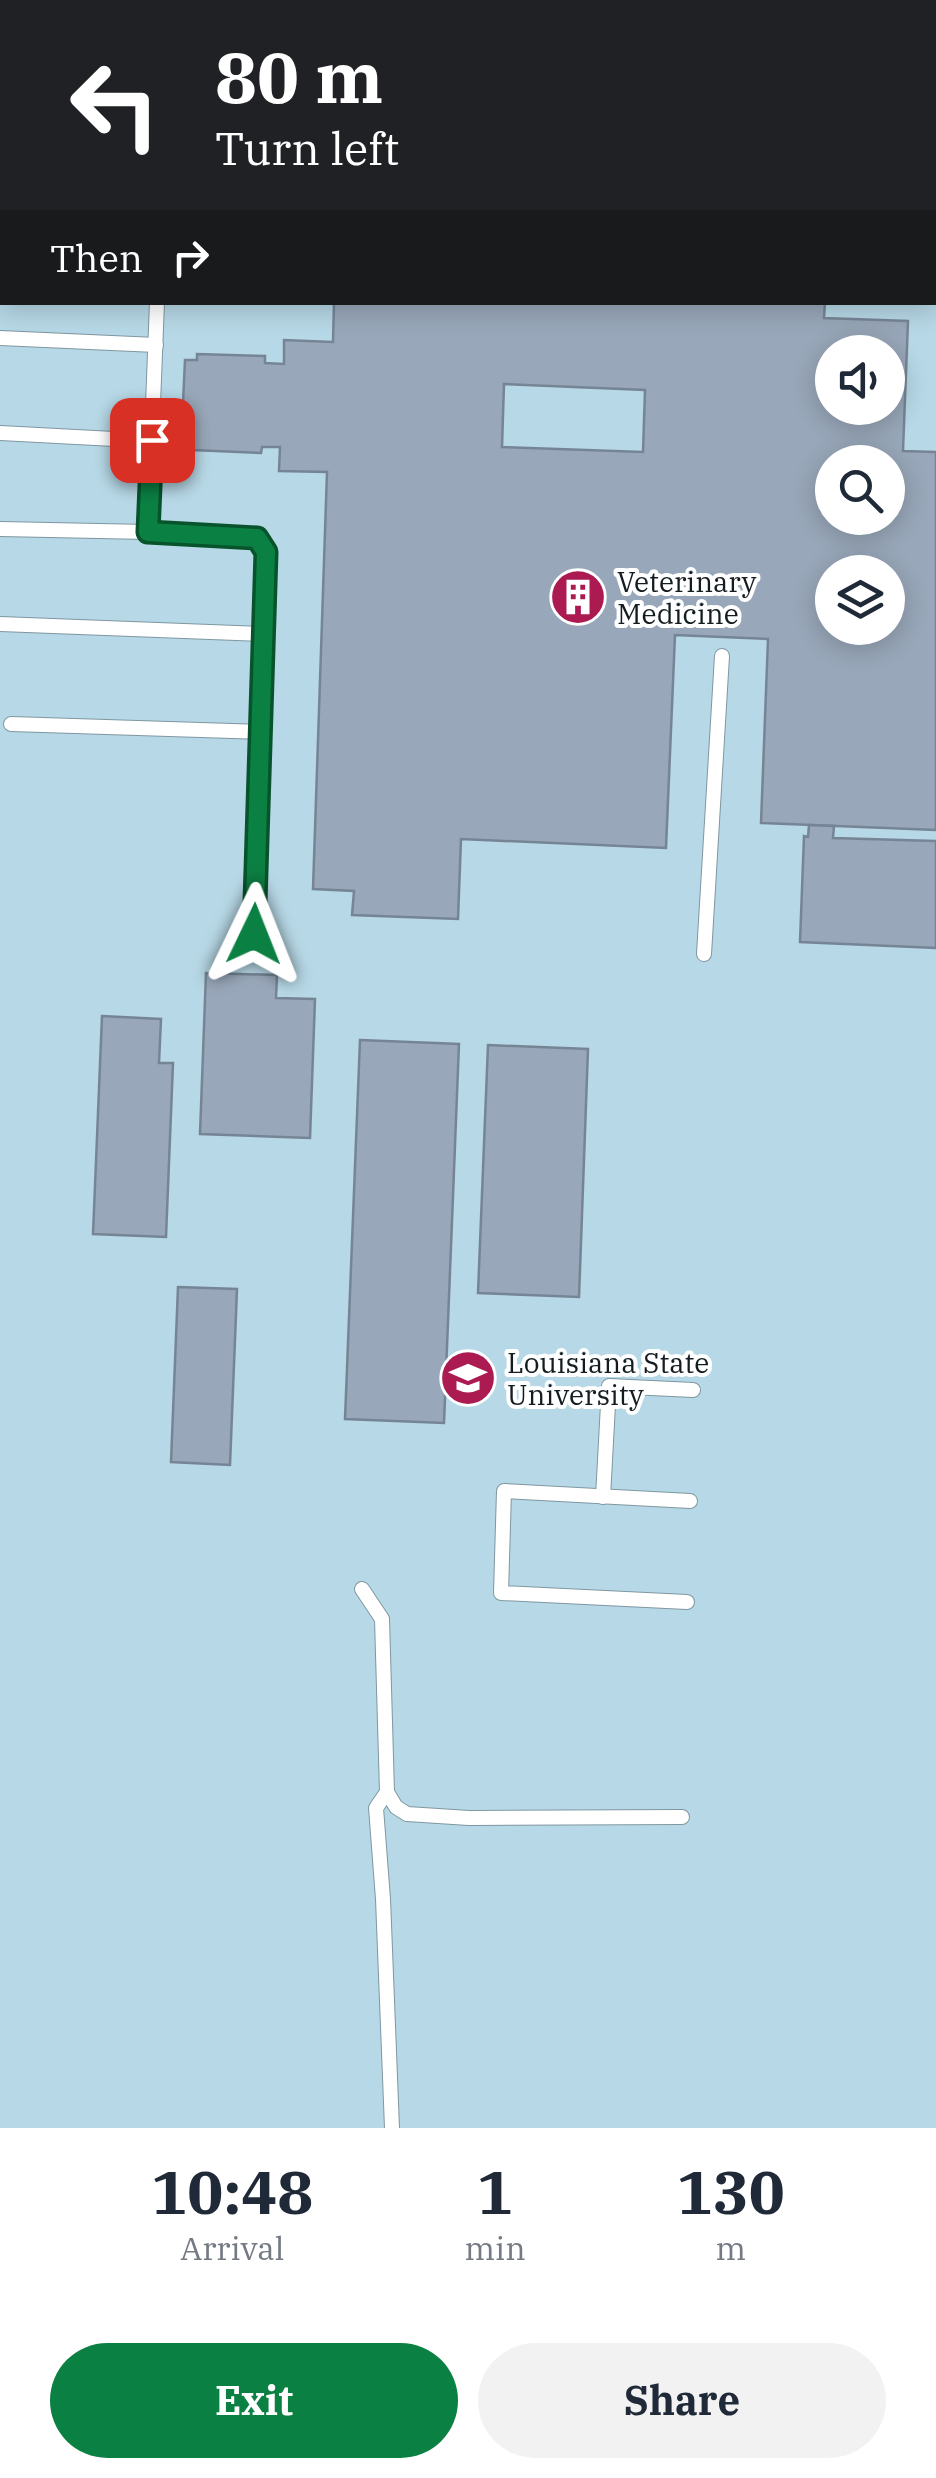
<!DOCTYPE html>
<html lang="en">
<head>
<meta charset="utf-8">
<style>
	body { margin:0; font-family:"IBM Plex Serif",serif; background:#f2f2f3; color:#1f2937; height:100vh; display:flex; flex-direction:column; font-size:38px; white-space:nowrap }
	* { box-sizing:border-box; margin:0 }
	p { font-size:32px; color:#747a83 }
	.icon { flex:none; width:55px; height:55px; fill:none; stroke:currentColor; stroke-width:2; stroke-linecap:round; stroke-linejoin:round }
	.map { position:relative; height:2128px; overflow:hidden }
	.details { display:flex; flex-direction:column; background:#fff; flex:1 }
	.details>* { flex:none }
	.top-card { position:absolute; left:0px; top:0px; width:938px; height:305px; box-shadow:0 5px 25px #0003; background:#202124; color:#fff; overflow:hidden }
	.buttons { position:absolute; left:815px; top:335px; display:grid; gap:20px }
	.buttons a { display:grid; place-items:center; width:90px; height:90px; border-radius:50%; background:#fff; box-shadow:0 5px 25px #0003; font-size:50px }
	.pin { position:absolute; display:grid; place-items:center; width:85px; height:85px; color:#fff; margin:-42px; border-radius:20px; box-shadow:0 5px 15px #0006 }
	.me { position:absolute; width:110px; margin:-55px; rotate:2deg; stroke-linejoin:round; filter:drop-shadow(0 0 8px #0008) }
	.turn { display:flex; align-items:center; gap:35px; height:210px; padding:0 50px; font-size:45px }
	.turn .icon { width:130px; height:130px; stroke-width:2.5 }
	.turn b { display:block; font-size:70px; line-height:85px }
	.then { display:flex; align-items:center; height:95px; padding:0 50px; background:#0003; gap:20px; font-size:38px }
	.eta { display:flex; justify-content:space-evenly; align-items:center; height:170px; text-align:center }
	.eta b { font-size:60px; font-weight:700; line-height:70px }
	.action { display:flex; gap:20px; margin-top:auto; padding:20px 50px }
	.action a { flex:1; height:115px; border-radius:60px; background:#0b8043; color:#fff; font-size:40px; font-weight:700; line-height:115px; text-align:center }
	.action a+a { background:#f2f2f3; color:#1f2937 }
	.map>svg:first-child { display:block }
	.built { fill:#b7d8e6; fill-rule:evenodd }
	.building { fill:#98a7b9; stroke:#768596; stroke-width:2.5; fill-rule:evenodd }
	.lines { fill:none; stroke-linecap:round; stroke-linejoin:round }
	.lane-casing { stroke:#7f97a1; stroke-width:16 }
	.path { stroke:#697981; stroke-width:6; stroke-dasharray:5 5; stroke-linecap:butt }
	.lane { stroke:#fff; stroke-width:14 }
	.route-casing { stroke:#07532c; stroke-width:25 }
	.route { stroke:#0b8043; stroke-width:18 }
	.labels { text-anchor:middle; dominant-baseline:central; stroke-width:8; stroke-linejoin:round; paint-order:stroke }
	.poi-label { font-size:28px; fill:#131c20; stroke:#fff; text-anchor:start }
</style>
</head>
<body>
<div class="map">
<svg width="936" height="2128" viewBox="0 0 936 2128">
	<rect width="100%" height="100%" fill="#cce6f1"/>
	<path class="built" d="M0,0h936v2128h-936zM2,2h933v300h-933zM832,352h56v56h-56zM832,462h56v56h-56zM832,572h56v56h-56z"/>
	<g class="building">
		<path d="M334,302h491l-1,16 84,3 -5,130 33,1v378l-175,-7 7,-184 -93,-4 -9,213 -205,-9 -3,80 -106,-4 2,-24 -41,-2 14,-417 -48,-1 1,-24h-18l-1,6 -68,-3 1,-5h-13l4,-85h12v-6l68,2v7l19,1v-24l49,2zM832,352h56v56h-56zM504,384l141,6 -2,62 -141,-5zM832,462h56v56h-56zM832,572h56v56h-56z"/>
		<polygon points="809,825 834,826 833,838 936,841 936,948 800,942 804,836 808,837"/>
		<polygon points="206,973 277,975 276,998 315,999 310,1138 200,1134"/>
		<polygon points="102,1016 161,1019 159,1063 173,1063 166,1237 93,1234"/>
		<polygon points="360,1040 459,1044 444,1423 345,1419"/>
		<polygon points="488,1045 588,1049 579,1297 478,1293"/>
		<polygon points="178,1287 237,1289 230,1465 171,1462"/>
	</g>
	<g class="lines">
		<g class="lane-casing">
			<g id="lane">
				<polyline points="418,2 418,0"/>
				<polyline points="817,2 817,0"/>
				<polyline points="935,30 936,30"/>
				<polyline points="0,175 2,176"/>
				<polyline points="0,243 2,243"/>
				<polyline points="157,302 148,532 257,538 266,552 254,935"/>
				<polyline points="0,338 156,345"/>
				<polyline points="0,433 152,441"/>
				<polyline points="0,529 148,532"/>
				<polyline points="0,624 264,634"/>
				<polyline points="11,724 261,732"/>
				<polyline points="704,954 722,656"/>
				<polyline points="603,1497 609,1386 693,1390"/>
				<polyline points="362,1589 382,1619 387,1792 396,1807 407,1814 469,1818 682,1817"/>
				<polyline points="687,1602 501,1593 504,1491 690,1501"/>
				<polyline points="387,1792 376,1808 383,1899 392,2128"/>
			</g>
		</g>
		<polyline class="path" points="0,41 2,44"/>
		<use href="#lane" class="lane"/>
	</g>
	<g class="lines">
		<g class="route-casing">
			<polyline id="route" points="152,440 148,532 257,538 266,552 254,934"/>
		</g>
		<use href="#route" class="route"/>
	</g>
	<defs>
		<g id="building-disc" transform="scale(2.875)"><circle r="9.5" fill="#ab1a51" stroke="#fff"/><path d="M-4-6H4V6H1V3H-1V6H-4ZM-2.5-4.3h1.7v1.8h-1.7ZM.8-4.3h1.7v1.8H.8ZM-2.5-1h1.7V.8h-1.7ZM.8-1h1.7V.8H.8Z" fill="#fff"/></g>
		<g id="university-disc" transform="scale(2.875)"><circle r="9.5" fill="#ab1a51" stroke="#fff"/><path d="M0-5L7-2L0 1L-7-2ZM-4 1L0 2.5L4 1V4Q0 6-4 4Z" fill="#fff"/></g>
	</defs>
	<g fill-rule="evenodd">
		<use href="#building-disc" x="578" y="597"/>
		<use href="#university-disc" x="468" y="1378"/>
	</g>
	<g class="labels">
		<g class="poi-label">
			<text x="617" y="581">Veterinary<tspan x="617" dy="32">Medicine</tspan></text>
			<text x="507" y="1362">Louisiana State<tspan x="507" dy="32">University</tspan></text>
		</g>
	</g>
</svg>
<div class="buttons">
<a><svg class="icon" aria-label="sound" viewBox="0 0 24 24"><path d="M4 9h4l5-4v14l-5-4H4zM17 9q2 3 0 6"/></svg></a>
<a><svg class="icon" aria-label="search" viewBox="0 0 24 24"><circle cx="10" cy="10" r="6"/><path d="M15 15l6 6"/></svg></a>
<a><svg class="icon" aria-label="layers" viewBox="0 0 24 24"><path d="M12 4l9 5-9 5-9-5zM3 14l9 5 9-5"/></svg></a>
</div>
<div class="pin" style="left:152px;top:440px;background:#d93025"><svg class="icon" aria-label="arrive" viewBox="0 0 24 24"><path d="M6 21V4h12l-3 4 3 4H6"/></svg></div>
<svg class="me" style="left:254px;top:934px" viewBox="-20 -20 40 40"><path d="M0-17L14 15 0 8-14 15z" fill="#0b8043" stroke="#fff" stroke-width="4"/></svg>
<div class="top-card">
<div class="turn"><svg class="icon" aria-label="left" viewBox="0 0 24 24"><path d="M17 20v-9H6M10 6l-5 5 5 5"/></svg><div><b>80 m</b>Turn left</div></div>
<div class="then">Then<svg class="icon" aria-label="right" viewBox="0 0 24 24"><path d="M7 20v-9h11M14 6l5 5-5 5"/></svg></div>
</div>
</div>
<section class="details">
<div class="eta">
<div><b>10:48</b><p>Arrival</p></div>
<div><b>1</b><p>min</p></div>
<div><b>130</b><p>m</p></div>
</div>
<div class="action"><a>Exit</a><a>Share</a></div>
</section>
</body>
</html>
